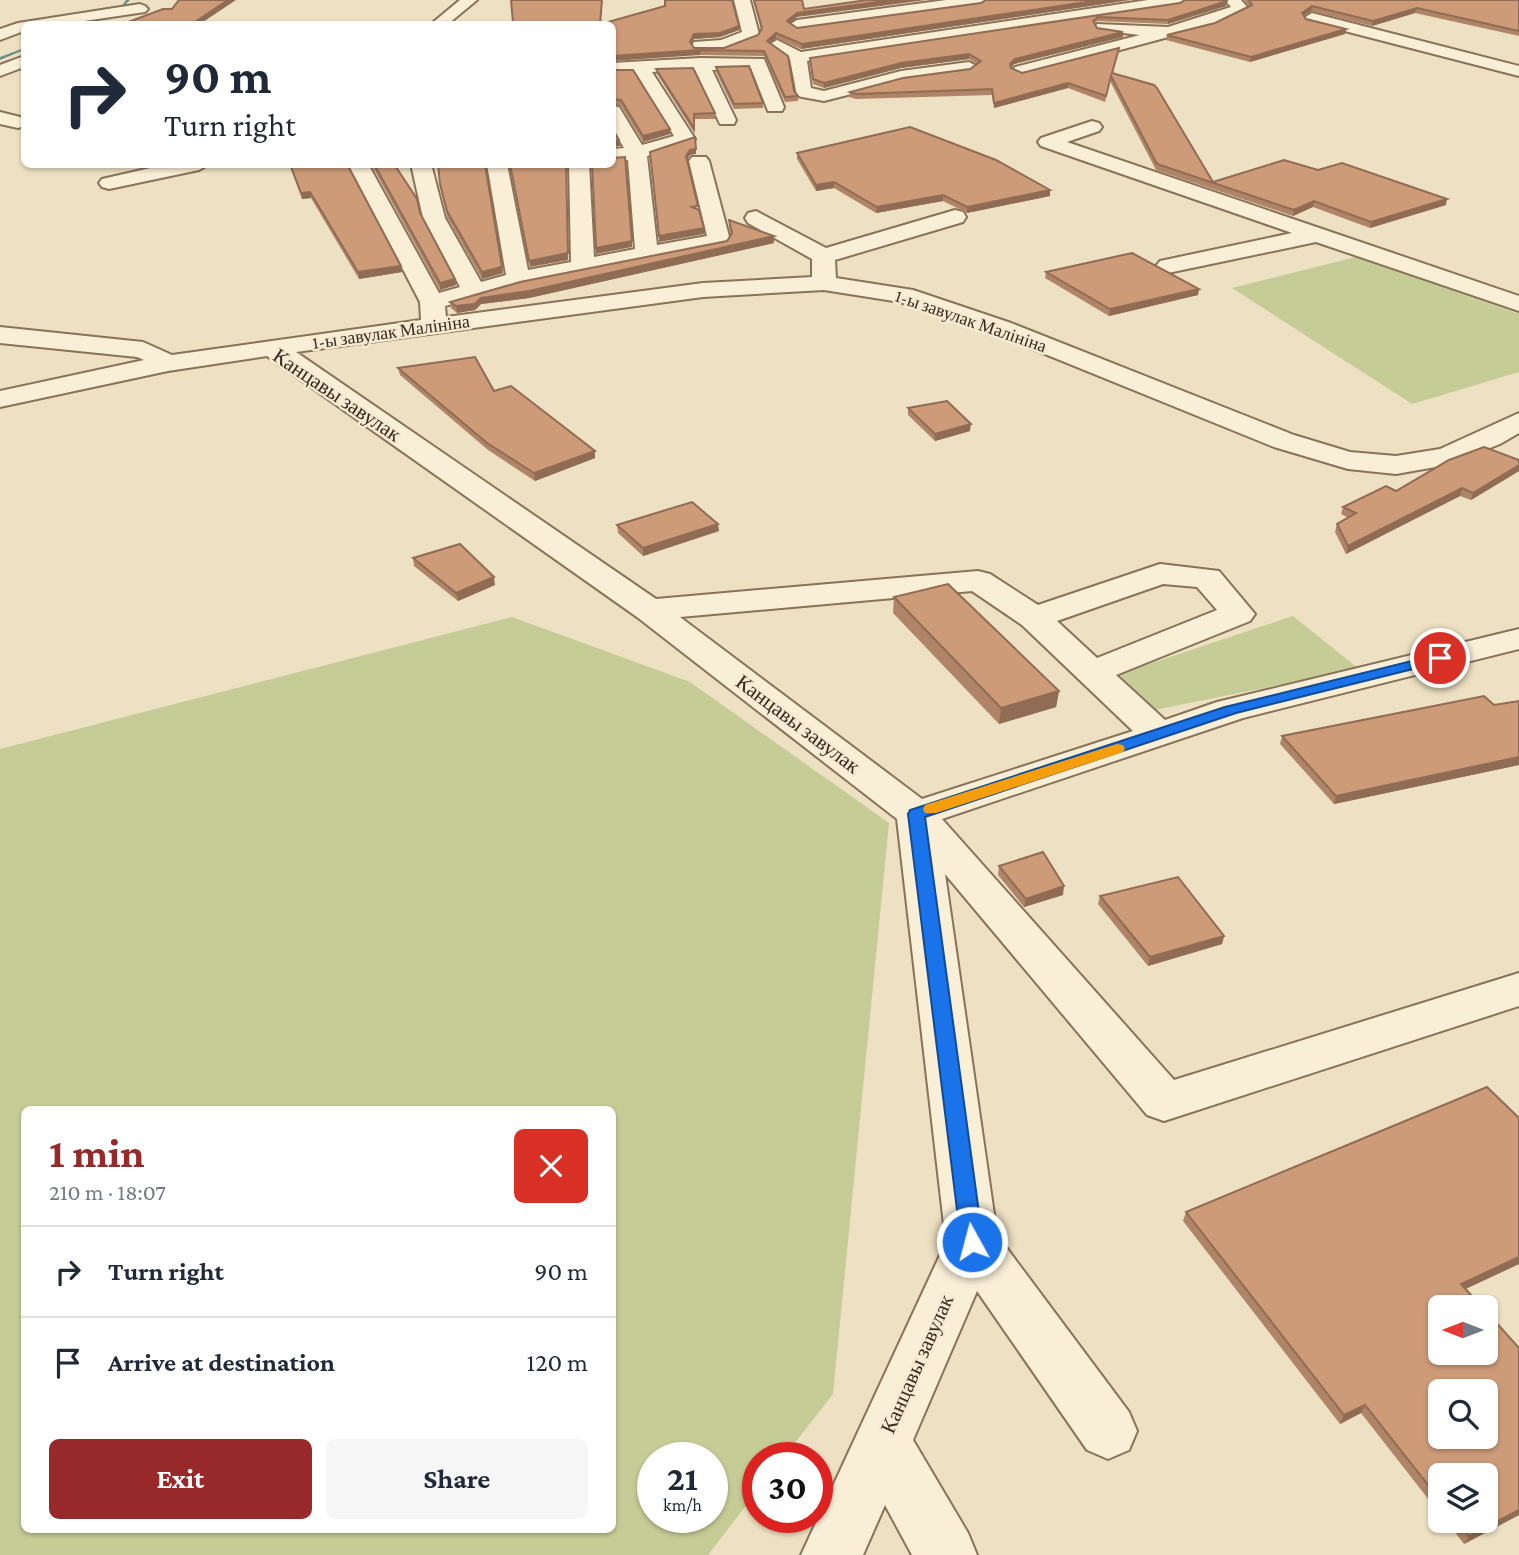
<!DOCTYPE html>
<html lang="en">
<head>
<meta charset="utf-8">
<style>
	body { margin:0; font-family:"Crimson Pro",serif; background:#f6f6f7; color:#1f2937; height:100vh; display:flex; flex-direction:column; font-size:26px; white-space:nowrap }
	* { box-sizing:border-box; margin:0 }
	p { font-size:23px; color:#747a83 }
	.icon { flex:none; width:38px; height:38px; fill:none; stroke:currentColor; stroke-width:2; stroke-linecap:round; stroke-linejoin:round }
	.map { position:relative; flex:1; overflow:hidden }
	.panel { position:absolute; left:21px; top:1106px; width:595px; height:427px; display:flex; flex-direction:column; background:#fff; border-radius:10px; box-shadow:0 2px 5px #0004 }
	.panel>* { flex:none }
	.guide { position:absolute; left:21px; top:21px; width:595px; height:147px; border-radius:10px; box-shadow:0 2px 5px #0004; background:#fff; color:#1f2937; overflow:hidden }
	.needle { width:46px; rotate:270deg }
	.tools { position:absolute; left:1428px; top:1295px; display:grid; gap:14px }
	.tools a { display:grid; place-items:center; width:70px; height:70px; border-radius:10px; background:#fff; box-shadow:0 2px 5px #0004; font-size:35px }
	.speed { position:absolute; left:637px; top:1442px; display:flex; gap:14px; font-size:35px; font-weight:700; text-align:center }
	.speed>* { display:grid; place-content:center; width:91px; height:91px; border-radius:50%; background:#fff; box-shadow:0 2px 5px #0004; line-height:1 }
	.speed small { font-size:18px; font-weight:400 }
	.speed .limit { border:10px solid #d22; background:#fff; color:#111 }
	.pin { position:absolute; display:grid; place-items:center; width:60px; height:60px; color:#fff; margin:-30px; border:4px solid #fff; border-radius:50%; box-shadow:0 2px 7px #0007 }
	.me { position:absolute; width:77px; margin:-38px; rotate:353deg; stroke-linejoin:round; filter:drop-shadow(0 0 5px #0008) }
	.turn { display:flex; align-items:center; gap:24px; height:147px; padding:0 28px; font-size:32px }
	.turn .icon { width:91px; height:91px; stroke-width:2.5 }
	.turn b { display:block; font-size:49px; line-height:60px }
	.round { display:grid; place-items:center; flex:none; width:74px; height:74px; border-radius:10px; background:#f6f6f7 }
	.overview { display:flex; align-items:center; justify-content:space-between; height:119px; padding:0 28px }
	h1 { font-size:42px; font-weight:700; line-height:52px; color:#98292a }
	.button { display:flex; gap:14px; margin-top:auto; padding:14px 28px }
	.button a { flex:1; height:80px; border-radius:10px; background:#98292a; color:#fff; font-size:28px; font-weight:700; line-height:80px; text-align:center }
	.button a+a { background:#f6f6f7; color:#1f2937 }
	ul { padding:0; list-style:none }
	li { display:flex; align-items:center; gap:21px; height:91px; padding:0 28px; border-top:2px solid #e0e1e3 }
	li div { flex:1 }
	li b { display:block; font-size:26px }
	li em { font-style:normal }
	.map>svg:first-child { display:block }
	.green { fill:#c6cc96; fill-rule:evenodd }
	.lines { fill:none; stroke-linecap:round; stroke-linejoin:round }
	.stream { fill:#6c8f86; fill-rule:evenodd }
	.minor-casing { stroke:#887259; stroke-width:4 }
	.minor { fill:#f9eed6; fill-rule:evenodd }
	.wall { fill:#b08567 }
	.shaded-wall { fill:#906c54 }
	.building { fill:#cd9b78; stroke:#906c54; stroke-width:2; fill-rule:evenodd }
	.route { fill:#1a73e8; stroke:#114b97; stroke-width:2 }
	.slow { fill:#f59e0b }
	.labels { text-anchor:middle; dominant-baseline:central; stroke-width:5; stroke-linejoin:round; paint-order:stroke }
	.far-street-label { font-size:18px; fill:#382a1e; stroke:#f6ebd2 }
	.street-label { font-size:21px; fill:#382a1e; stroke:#f6ebd2 }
</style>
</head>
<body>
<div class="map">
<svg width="1519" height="1555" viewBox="0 0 1519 1555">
	<rect width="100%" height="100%" fill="#eee1c3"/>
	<g class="green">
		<polygon points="1356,257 1519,314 1519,372 1412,404 1232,288"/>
		<polygon points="1293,616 1359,669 1154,710 1119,674"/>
		<path d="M512,617l178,65 199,141 -56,571 -50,64h-25v32l-50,65h-708v-806zM24,1110h588v420h-588zM653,1458h59v59h-59z"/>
	</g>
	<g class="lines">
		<g class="stream">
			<polygon points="126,0 130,0 123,7 121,7"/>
			<polygon points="92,19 96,20 86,24 81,24"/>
			<polygon points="24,48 24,50 0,60 0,57"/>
		</g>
		<g class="minor-casing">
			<g id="minor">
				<polygon points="460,0 477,0 448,24 431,24"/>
				<polygon points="734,0 750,0 759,34 757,37 724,50 694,50 692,46 694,42 721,40 742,32"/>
				<polygon points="946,0 988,0 980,5 797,30 789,25 797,20"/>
				<polygon points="1148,0 1187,0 1179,5 807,61 811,88 824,91 901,71 969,62 978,67 969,72 902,81 824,101 797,96 790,59 769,45 777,40 801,52"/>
				<polygon points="1225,0 1241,0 1249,9 1213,25 1027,75 1021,76 1012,71 1015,67 1140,35 1097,30 1095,27 1097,24 1168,27 1231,7"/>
				<polygon points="140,4 145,6 148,9 145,12 64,24 24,24 24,31 0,40 0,29 18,23"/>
				<polygon points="1312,13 1519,66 1519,76 1306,21 1304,18"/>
				<polygon points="24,56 24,67 0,76 0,65"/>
				<path d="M700,58l64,1 20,48 -2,4h-14l-17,-43 -39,2 24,50 -2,4h-14l-25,-54 -43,2 43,67 -3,4 -45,13 10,89 50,-9 -18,-75 3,-4h14l3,4 21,79 -3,5 -207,41 -75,20 1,11 257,-34 109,-6v-18l-64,-36 -3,-5 3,-5 8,-2 70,37 129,-38 8,2 3,5 -3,5 -128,38 1,18 77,12 98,33 283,112 56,17 46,4 44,-7 79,-36v20l-19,11 -53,21 -51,9 -48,-5 -74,-22 -281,-114 -93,-31 -76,-12 -121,7 -407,55 360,247 322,-28 12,3 48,31 122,-41 59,7 36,43 -5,7 -134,54 49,45 52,-18 302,-73v20l-276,69 -301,101 232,261 345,-107v33l-355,115 -17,-6 -202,-241 52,361 132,177 8,19 -8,19 -21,9 -21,-9 -110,-159 -64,149 55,93 9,22h-65l-27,-50 -22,50h-62l145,-313 -49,-423 -260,-202 -370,-261 -99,15 -168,36v-16l144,-31 -7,-3 -137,-14v-16l143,15 29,13 249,-35 -1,-18 -72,-138h20l71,129 21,-6 -37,-69 -12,-54h20l14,54 36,64 25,-7 -19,-111h20l21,106 43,-8 -2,-98h20l5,93 41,-8 -7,-89 -16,1v-12l12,-1 -12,-20v-22l7,1 23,38 32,-9 -39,-64 -23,1v-10zM1163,584l34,3 20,23 -120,48 -40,-37zM972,591l50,34 111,106 -211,68 -242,-182z"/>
				<polygon points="0,112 24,118 24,126 18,128 0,124"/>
				<polygon points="1092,121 1099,123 1102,127 1099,131 1067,142 1519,296 1519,311 1316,242 1168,273 1160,271 1156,266 1160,261 1292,233 1041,146 1038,142 1041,138"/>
				<polygon points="168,164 209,164 199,170 109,189 102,187 99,183 102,179"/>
			</g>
		</g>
		<use href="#minor" class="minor"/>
	</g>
	<g class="wall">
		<polygon points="602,0 601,24 739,26 739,30 720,37 694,39 691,44 694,48 724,48 758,35 761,30 753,0 802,0 797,17 790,23 797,28 1130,0 801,49 776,38 770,43 794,91 798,96 798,101 785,102 764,56 700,55 513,23"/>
		<polygon points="1244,0 1519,0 1519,36 1415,13 1372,26 1311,11 1304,15 1306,19 1346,29 1345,34 1250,62 1166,40 1167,35 1215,23 1249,6"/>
		<polygon points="1180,3 1226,6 1168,24 1097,21 1095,23 1097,28 1123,32 1123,37 1014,64 1011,68 1022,73 1118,53 1113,73 1213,182 1318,170 1446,205 1370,228 1313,207 1293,216 1156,170 1110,81 1105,102 1068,88 994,108 992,95 856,99 849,97 850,92 970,69 977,64 969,59 901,68 824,88 813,84 810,58"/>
		<polygon points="716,67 763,103 763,108 734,109 716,72"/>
		<polygon points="656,69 715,113 715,119 694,119 695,134 657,74"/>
		<polygon points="612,70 670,129 670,134 643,142 621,106 612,104"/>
		<polygon points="797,153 1050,196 967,213 943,201 876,213 834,188 816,191 797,159"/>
		<polygon points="289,164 347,164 401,266 402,272 359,279 311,198 302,199"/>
		<polygon points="371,164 394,164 455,279 456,285 440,290"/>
		<polygon points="438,164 502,267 503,273 482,279 447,217 441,190"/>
		<polygon points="729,220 774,243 529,298 481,304 475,310 457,313 451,308 450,302 727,241 731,235 729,227"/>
		<polygon points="1046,272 1199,289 1198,295 1109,316 1045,278"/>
		<polygon points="398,368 595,458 535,481 488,450 400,375"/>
		<polygon points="908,408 970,431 935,441 908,415"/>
		<polygon points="1519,460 1519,471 1471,500 1460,496 1346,554 1335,532 1337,524 1348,518 1341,514 1343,507 1396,491"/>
		<polygon points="617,525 719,531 643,556 618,533"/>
		<polygon points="413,558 495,585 458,601 414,566"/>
		<polygon points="894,597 1059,691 1056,707 999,724 893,613"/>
		<polygon points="1519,701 1519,765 1334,804 1280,744 1282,736"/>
		<polygon points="999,866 1063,895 1024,907 998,875"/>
		<polygon points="1100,896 1224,936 1222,944 1148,966 1098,904"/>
		<polygon points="1519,1118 1519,1264 1465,1289 1519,1515 1464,1544 1446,1521 1486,1521 1440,1475 1440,1514 1361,1413 1340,1424 1183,1221 1186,1212"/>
	</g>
	<g class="shaded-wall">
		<polygon points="228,0 236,0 200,24 192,24"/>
		<polygon points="892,0 926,0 797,17 787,26 787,21 797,13"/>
		<polygon points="1100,0 1130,0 801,49 802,44"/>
		<polygon points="1227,1 1226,6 1168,24 1168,20"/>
		<polygon points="1312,6 1311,11 1301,17 1302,13"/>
		<polygon points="1417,8 1415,13 1372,26 1373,21"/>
		<polygon points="739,26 739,30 720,37 694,39 690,47 690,42 694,34"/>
		<polygon points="1346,29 1345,34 1250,62 1251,57"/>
		<polygon points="1123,32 1123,37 1014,64 1010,69 1010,64 1015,59"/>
		<polygon points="776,33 776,38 766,46 767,41"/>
		<polygon points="700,50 700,55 612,61 612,56"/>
		<polygon points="969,54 969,59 901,68 824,88 824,83 901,63"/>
		<polygon points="1068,83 1068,88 994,108 994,103"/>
		<polygon points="670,129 670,134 643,142 643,136"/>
		<polygon points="619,140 620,146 612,147 612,141"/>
		<polygon points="696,149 696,154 690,155 686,162 686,156 690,150"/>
		<polygon points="566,164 568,260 530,267 529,261"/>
		<polygon points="834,182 834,188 816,191 816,185"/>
		<polygon points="1050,190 1050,196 967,213 967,207"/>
		<polygon points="310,192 311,198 302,199 301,193"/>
		<polygon points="943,195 943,201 876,213 877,207"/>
		<polygon points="1447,199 1446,205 1370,228 1371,222"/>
		<polygon points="1314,201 1313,207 1293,216 1294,210"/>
		<polygon points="704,228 704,234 659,242 659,236"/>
		<polygon points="774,236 774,243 529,298 481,304 475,310 457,313 456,306 481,298"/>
		<polygon points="632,241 632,247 596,254 596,248"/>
		<polygon points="401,266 402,272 359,279 358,272"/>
		<polygon points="502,267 503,273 482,279 482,272"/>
		<polygon points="455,279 456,285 440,290 440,283"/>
		<polygon points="1199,289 1198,295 1109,316 1110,309"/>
		<polygon points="971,424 970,431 935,441 935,434"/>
		<polygon points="595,451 595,458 535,481 534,473"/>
		<polygon points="1519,465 1519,471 1471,500 1473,493"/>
		<polygon points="1462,488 1460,496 1346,554 1348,546"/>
		<polygon points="718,524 719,531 643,556 643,548"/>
		<polygon points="494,577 495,585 458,601 456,593"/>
		<polygon points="1059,691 1056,707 999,724 1001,708"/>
		<polygon points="1519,757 1519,765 1334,804 1336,796"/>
		<polygon points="1064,886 1063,895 1024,907 1026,899"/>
		<polygon points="1224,936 1222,944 1148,966 1150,957"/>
		<polygon points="1519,1257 1519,1264 1457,1293 1461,1284"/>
		<polygon points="1365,1405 1361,1413 1340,1424 1344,1415"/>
		<polygon points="1519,1510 1519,1515 1464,1544 1469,1536"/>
	</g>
	<g class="building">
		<polygon points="179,0 228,0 192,24 123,24 163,9 172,9"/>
		<polygon points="511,0 602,0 600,24 475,24 513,23"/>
		<polygon points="665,0 732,0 739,26 720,33 694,34 690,42 694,48 724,48 758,35 762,28 754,0 802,0 804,9 867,0 892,0 797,13 787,21 797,28 981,3 986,0 1100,0 802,44 776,33 767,41 788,56 794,91 798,96 785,97 764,51 700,50 612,56 612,24 601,24 665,6"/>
		<polygon points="1185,0 1227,0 1227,1 1168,20 1098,17 1093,21 1097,28 1123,32 1015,59 1010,64 1011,68 1022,73 1119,48 1112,73 1154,85 1157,88 1213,182 1284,160 1318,170 1342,163 1447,199 1371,222 1314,201 1294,210 1157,164 1111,76 1106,96 1068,83 994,103 992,89 856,94 850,92 903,78 970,69 981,61 969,54 901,63 824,83 813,79 810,58 1180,3"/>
		<polygon points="1249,0 1519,0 1519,31 1417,8 1373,21 1312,6 1302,13 1306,19 1346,29 1251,57 1167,35 1215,23 1252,5"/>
		<polygon points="749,66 763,103 734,104 716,67"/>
		<polygon points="693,68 715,113 694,114 694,128 656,69"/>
		<polygon points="612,70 633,70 670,129 643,136 621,100 612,99"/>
		<polygon points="910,127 996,160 1050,190 967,207 943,195 877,207 834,182 816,185 797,153"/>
		<polygon points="612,128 619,140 612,141"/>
		<polygon points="695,137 696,149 690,150 686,156 698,206 692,207 699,210 704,228 659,236 650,152"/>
		<polygon points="625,157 632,241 596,248 592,164 612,164 612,158"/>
		<polygon points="290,164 347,164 401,266 358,272 310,192 301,193"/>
		<polygon points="374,164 394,164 417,199 420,213 455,279 440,283"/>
		<polygon points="438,164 485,164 502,267 482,272 447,211 440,184"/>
		<polygon points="510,164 566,164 568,253 529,261"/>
		<polygon points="729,220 774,236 529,291 481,298 475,304 456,306 450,302 520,282 727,241 732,233"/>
		<polygon points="1132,253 1199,289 1110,309 1046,272"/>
		<polygon points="475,357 494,391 511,386 595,451 534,473 487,443 398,368"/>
		<polygon points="947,401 971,424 935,434 908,408"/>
		<polygon points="1484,447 1519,460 1519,465 1473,493 1462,488 1348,546 1337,524 1356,513 1343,507 1386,486 1396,491 1449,460"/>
		<polygon points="692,502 718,524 643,548 617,525"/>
		<polygon points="460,544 494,577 456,593 413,558"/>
		<polygon points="948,584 1059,691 1001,708 894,597"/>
		<polygon points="1484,696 1494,705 1519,701 1519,757 1336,796 1282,736"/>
		<polygon points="1043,852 1064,886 1026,899 999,866"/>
		<polygon points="1178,877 1224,936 1150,957 1100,896"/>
		<path d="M1487,1087l32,31v139l-58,27 21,23h-42v46h46v-42l33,37v162l-50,26 -12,-15h29v-46h-46v25l-75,-95 -21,10 -158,-203zM1440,1391h46v46h-46z"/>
	</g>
	<polygon class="route" points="1440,654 1447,658 1445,661 1236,713 925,817 983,1242 979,1249 972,1252 964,1249 961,1242 908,814 910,810 1225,707"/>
	<polygon class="slow" points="1117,744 1123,745 1125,749 1123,752 936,813 925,813 923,809 925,805"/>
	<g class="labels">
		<g class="far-street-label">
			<text transform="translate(971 321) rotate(19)">1-ы завулак Малініна</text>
			<text transform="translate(391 332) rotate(-8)">1-ы завулак Малініна</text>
		</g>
		<g class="street-label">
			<text transform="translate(337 395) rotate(34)">Канцавы завулак</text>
			<text transform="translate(798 724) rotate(37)">Канцавы завулак</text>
			<text transform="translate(917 1364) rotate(-66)">Канцавы завулак</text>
		</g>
	</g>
</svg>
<div class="tools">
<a><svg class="needle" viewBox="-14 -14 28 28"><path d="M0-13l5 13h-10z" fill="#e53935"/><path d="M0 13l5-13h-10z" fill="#747a83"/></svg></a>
<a><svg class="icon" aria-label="search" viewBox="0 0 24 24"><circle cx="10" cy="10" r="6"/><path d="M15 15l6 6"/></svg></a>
<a><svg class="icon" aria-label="layers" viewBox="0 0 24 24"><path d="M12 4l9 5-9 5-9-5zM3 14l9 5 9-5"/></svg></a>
</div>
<div class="speed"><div>21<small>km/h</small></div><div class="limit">30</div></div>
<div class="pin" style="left:1440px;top:658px;background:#d93025"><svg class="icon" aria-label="arrive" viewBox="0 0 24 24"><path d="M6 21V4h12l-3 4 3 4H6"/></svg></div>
<svg class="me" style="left:972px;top:1242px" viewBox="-20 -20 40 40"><circle r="17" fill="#1a73e8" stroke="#fff" stroke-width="3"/><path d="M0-11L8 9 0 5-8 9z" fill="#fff"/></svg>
<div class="guide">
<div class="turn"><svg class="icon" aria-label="right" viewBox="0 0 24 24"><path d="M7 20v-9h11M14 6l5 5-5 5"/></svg><div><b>90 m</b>Turn right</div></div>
</div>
<section class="panel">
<div class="overview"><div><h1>1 min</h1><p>210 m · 18:07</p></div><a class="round" style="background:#d93025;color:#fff"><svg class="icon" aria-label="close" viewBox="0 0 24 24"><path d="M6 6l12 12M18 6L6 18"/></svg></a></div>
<ul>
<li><svg class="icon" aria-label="right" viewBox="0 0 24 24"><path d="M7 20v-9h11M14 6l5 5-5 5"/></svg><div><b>Turn right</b></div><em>90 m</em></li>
<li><svg class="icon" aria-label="arrive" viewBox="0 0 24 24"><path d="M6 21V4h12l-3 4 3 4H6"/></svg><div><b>Arrive at destination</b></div><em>120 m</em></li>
</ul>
<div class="button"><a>Exit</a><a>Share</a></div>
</section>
</div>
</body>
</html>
